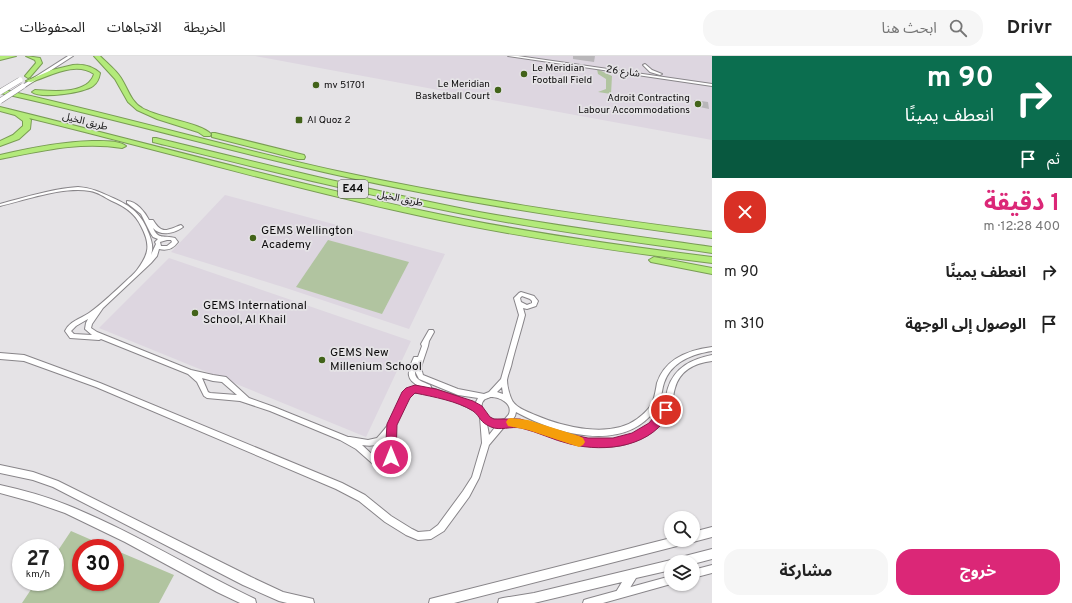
<!DOCTYPE html>
<html lang="ar">
<head>
<meta charset="utf-8">
<style>
	body { margin:0; font-family:Overpass,"Noto Sans Arabic",sans-serif; background:#f6f6f6; color:#222; direction:rtl; height:100vh; display:flex; flex-direction:column; font-size:15px; white-space:nowrap }
	* { box-sizing:border-box; margin:0 }
	p { font-size:13px; color:#767676 }
	.icon { flex:none; width:22px; height:22px; fill:none; stroke:currentColor; stroke-width:2; stroke-linecap:round; stroke-linejoin:round }
	.map { position:relative; flex:1; overflow:hidden; direction:ltr }
	.details { display:flex; flex-direction:column; background:#fff; width:360px }
	.details>* { flex:none }
	.banner { background:#0b6e4f; color:#fff; overflow:hidden }
	.tools { position:absolute; left:664px; top:455px; display:grid; gap:8px }
	.tools a { display:grid; place-items:center; width:36px; height:36px; border-radius:50%; background:#fff; box-shadow:0 1px 3px #0004; font-size:20px }
	.speed { position:absolute; left:12px; top:483px; display:flex; gap:8px; font-size:20px; font-weight:700; text-align:center }
	.speed>* { display:grid; place-content:center; width:52px; height:52px; border-radius:50%; background:#fff; box-shadow:0 1px 3px #0004; line-height:1 }
	.speed small { font-size:10px; font-weight:400 }
	.speed .limit { border:6px solid #d22; background:#fff; color:#111 }
	.pin { position:absolute; display:grid; place-items:center; width:34px; height:34px; color:#fff; margin:-17px; border:2px solid #fff; border-radius:50%; box-shadow:0 1px 4px #0007 }
	.me { position:absolute; width:44px; margin:-22px; rotate:0deg; stroke-linejoin:round; filter:drop-shadow(0 0 3px #0008) }
	.turn { display:flex; align-items:center; gap:14px; height:84px; padding:0 12px; font-size:18px }
	.turn .icon { width:52px; height:52px; stroke-width:2.5 }
	.turn b { display:block; font-size:28px; line-height:34px }
	.then { display:flex; align-items:center; height:38px; padding:0 12px; background:#0003; gap:8px; font-size:15px }
	.round { display:grid; place-items:center; flex:none; width:42px; height:42px; border-radius:16px; background:#f6f6f6 }
	.headline { display:flex; align-items:center; justify-content:space-between; height:68px; padding:0 12px }
	h1 { font-size:24px; font-weight:700; line-height:30px; color:#db2777 }
	.cta { display:flex; gap:8px; margin-top:auto; padding:8px 12px }
	.cta a { flex:1; height:46px; border-radius:16px; background:#db2777; color:#fff; font-size:16px; font-weight:700; line-height:46px; text-align:center }
	.cta a+a { background:#f6f6f6; color:#222 }
	ul { padding:0; list-style:none }
	li { display:flex; align-items:center; gap:12px; height:52px; padding:0 12px }
	li div { flex:1 }
	li b { display:block; font-size:15px }
	li em { font-style:normal }
	header { display:flex; align-items:center; gap:24px; box-sizing:border-box; height:56px; padding:0 20px; background:#fff; border-bottom:1px solid #e0e0e0 }
	header strong { font-size:19px }
	nav { display:flex; gap:22px; margin-inline-start:auto; font-size:14px }
	.search { width:280px; height:36px; background:#f6f6f6; display:flex; align-items:center; gap:10px; box-sizing:border-box; padding:0 14px; border-radius:16px; color:#767676; font-size:15px }
	main { display:flex; flex:1; min-height:0 }
	.map>svg:first-child { display:block }
	.built { fill:#ddd6e0 }
	.green { fill:#b1c4a0 }
	.building { fill:#b8b6b9 }
	.lines { fill:none; stroke-linecap:round; stroke-linejoin:round }
	.minor-casing { stroke:#888589; stroke-width:2 }
	.tertiary-casing { stroke:#888589; stroke-width:2 }
	.secondary-casing { stroke:#888589; stroke-width:2 }
	.motorway-casing { stroke:#799c54; stroke-width:2 }
	.minor { fill:#fff; fill-rule:evenodd }
	.tertiary { fill:#fff; fill-rule:evenodd }
	.secondary { fill:#fff; fill-rule:evenodd }
	.motorway { fill:#b3ea7a; fill-rule:evenodd }
	.secondary-bridge-casing { stroke:#888589; stroke-width:6; stroke-linecap:butt }
	.secondary-bridge { stroke:#fff; stroke-width:5 }
	.route { fill:#db2777; stroke:#8e194d }
	.slow { fill:#f59e0b }
	.poi-dot { fill:#426319; stroke:#e5e3e6; stroke-width:1.5 }
	.labels { text-anchor:middle; dominant-baseline:central; stroke-width:3.5; stroke-linejoin:round; paint-order:stroke }
	.far-poi-label { font-size:10px; fill:#0d0c0d; stroke:#e5e3e6; text-anchor:start }
	.far-street-label { font-size:10px; fill:#0d0c0d; stroke:#e5e3e6 }
	.shield { fill:#e5e3e6; stroke:#4e4c4e; stroke-width:1 }
	.shield-label { font-size:11px; font-weight:bold; fill:#0d0c0d }
	.poi-label { font-size:12px; fill:#0d0c0d; stroke:#e5e3e6; text-anchor:start }
</style>
</head>
<body>
<header>
<strong>Drivr</strong>
<div class="search"><svg class="icon" aria-label="search" viewBox="0 0 24 24"><circle cx="10" cy="10" r="6"/><path d="M15 15l6 6"/></svg>ابحث هنا</div>
<nav><a>الخريطة</a><a>الاتجاهات</a><a>المحفوظات</a></nav>
</header>
<main>
<section class="details">
<div class="banner">
<div class="turn"><svg class="icon" aria-label="right" viewBox="0 0 24 24"><path d="M7 20v-9h11M14 6l5 5-5 5"/></svg><div><b>90 m</b>انعطف يمينًا</div></div>
<div class="then">ثم<svg class="icon" aria-label="arrive" viewBox="0 0 24 24"><path d="M6 21V4h12l-3 4 3 4H6"/></svg></div>
</div>
<div class="headline"><div><h1>1 دقيقة</h1><p>400 m · 12:28</p></div><a class="round" style="background:#d93025;color:#fff"><svg class="icon" aria-label="close" viewBox="0 0 24 24"><path d="M6 6l12 12M18 6L6 18"/></svg></a></div>
<ul>
<li><svg class="icon" aria-label="right" viewBox="0 0 24 24"><path d="M7 20v-9h11M14 6l5 5-5 5"/></svg><div><b>انعطف يمينًا</b></div><em>90 m</em></li>
<li><svg class="icon" aria-label="arrive" viewBox="0 0 24 24"><path d="M6 21V4h12l-3 4 3 4H6"/></svg><div><b>الوصول إلى الوجهة</b></div><em>310 m</em></li>
</ul>
<div class="cta"><a>خروج</a><a>مشاركة</a></div>
</section>
<div class="map">
<svg width="712" height="547" viewBox="0 0 712 547">
	<rect width="100%" height="100%" fill="#e5e3e6"/>
	<g class="built">
		<polygon points="255,0 712,0 712,84 460,38"/>
		<polygon points="225,139 445,198 409,273 286,232 171,196"/>
		<polygon points="169,202 411,285 366,381 99,272"/>
	</g>
	<g class="green">
		<polygon points="597,13 612,20 611,38 598,36 606,33 606,23 598,18"/>
		<polygon points="328,184 409,206 382,258 296,231"/>
		<polygon points="71,475 110,492 81,492 81,526 115,526 115,494 174,519 159,547 22,547 36,526 55,526 55,499"/>
	</g>
	<g class="building">
		<polygon points="573,0 595,0 594,6 573,3"/>
		<polygon points="694,44 708,46 709,53 695,50"/>
	</g>
	<g class="lines">
		<g class="minor-casing">
			<g id="minor">
				<path d="M78,131c14,1 22,5 35,11 18,8 29,16 36,36 3,8 5,15 1,23l6,-13 -1,-2 3,-3 -5,-2 -2,-3 -10,-20 -14,-11v-2c9,0 18,11 22,19h4c9,15 14,10 28,5l2,2c-8,6 -22,10 -30,1 5,12 11,7 22,10l3,4c-5,7 -11,9 -19,7l-2,7 -6,7 -48,45 -11,16 -1,4 6,4 94,38 22,5 13,2 23,21 25,9 74,30h2l18,3 9,-2c5,-6 10,-11 14,-18 8,-17 8,-32 30,-33 -16,-7 -14,-15 -7,-30h4l4,-11 -1,-2 8,-14h4l1,2 -5,9 -1,5 -6,18 -1,4 2,7 35,14 26,5 5,-2 12,-13 18,-64 -5,-17 5,-5 2,-1 13,4 4,5 -2,5 -9,3 -4,-1 2,7c-4,16 -9,31 -13,47 -1,6 -4,12 -5,18 0,5 2,13 4,18 3,9 15,13 24,17 28,12 75,24 102,4 6,-4 14,-12 16,-18 2,-6 3,-12 4,-18 8,-24 31,-33 55,-36v4c-20,3 -41,11 -48,32 -3,9 -2,18 -8,26 -32,45 -100,25 -140,3l-1,4 -2,3c31,4 60,23 92,21 22,-1 48,-9 58,-32 3,-6 3,-14 5,-20 7,-21 24,-29 44,-33v6c-17,2 -32,9 -37,27 -2,6 -2,14 -5,20 -6,16 -19,27 -35,33 -33,13 -60,2 -91,-8 -12,-4 -26,-9 -39,-7l-16,19 -10,33 -10,19 -25,34 -13,8 -13,1 -12,-5 -21,-13 -26,-21 -23,-12 -240,-102 -72,-26 -24,-2v-6l24,2 76,28 242,100 23,12 26,21 21,13 6,3 12,-1 8,-6 25,-34 9,-14 10,-34 -2,-26 -4,-6 -24,-11 -21,-6 -11,-1h-7l-4,3 -4,7 -10,22v32c-5,8 -13,10 -22,7l-17,-15 -16,-9 -70,-29 -30,-10 -33,-3 -3,-2 -7,-14 -9,-8 -87,-35 -2,1 -29,-2 -5,-7c5,-10 15,-12 24,-18 13,-9 25,-21 37,-32 3,-3 8,-7 11,-11 12,-16 14,-25 4,-44 -6,-13 -17,-20 -29,-25 -8,-4 -14,-9 -22,-10 -26,-5 -65,9 -90,15v-2c26,-7 51,-15 78,-17zM167,184h4l1,2 -5,4h-6l-1,-4zM522,240l8,3 2,2v2l-5,2 -6,-3 -1,-4zM88,263l-2,4 -1,6 7,6 -18,-1 -3,-3 5,-5zM415,315l4,8 39,16 20,3 -3,6 -22,-9 -22,-7v-1l-1,-2c-7,-3 -16,-5 -15,-14zM202,322l11,3 9,1 15,13 -27,-2 -2,-1zM502,331l1,7 -6,-2zM491,341c8,0 22,6 18,17 -1,2 -3,3 -4,5 -4,1 -8,2 -13,0 -7,-3 -15,-13 -7,-20 1,0 5,-2 6,-2zM487,368l9,2 -7,9zM388,380l-1,19 -4,4h-6l-15,-14c12,2 19,0 26,-9z"/>
				<polygon points="712,509 712,517 693,522 693,514"/>
				<polygon points="671,520 671,528 603,547 583,547 584,544 587,543"/>
			</g>
		</g>
		<g class="tertiary-casing">
			<g id="tertiary">
				<polygon points="508,0 518,0 712,28 712,30"/>
				<polygon points="645,8 652,14 662,18 660,19 650,16 643,9"/>
				<polygon points="0,409 33,416 58,425 251,521 283,536 309,542 313,543 314,547 287,547 279,545 243,529 53,431 33,424 0,417"/>
				<path d="M0,429c23,5 45,11 67,20 65,26 125,64 188,94l1,4h-16l-23,-11 -92,-50 -60,-29 -32,-11 -33,-9z"/>
				<polygon points="712,471 712,481 693,486 690,484 693,484 693,476"/>
				<polygon points="671,482 671,484 686,484 684,487 681,489 454,547 429,547 430,543 434,542"/>
				<polygon points="712,493 712,503 693,508 693,506 676,506 678,503 681,501"/>
				<polygon points="671,504 675,506 671,506 671,514 636,522 625,540 621,541 617,540 616,536 622,526 534,547 498,547 499,543 503,542 534,537"/>
			</g>
		</g>
		<g class="secondary-casing">
			<polygon id="secondary" points="68,0 73,0 25,31 21,30"/>
		</g>
		<g class="motorway-casing">
			<g id="motorway">
				<polygon points="0,0 16,0 0,4"/>
				<polygon points="26,0 40,2 42,7 30,21 28,22 25,20 36,7 35,4"/>
				<path d="M94,0h6c7,7 16,14 21,22 7,11 10,24 21,30 17,10 59,15 69,26l-1,2h-6l-6,-4 -41,-13 -20,-9 -9,-8 -13,-23z"/>
				<path d="M73,9c10,-1 19,1 27,8 -1,6 -3,10 -7,13 -10,7 -52,13 -61,6l3,-2c17,1 53,5 59,-16 -19,-13 -43,2 -63,8l-5,-1 26,-11z"/>
				<path d="M0,33c113,25 224,57 337,82 124,27 250,45 375,61v6c-126,-17 -251,-35 -375,-63 -113,-25 -224,-57 -337,-82z"/>
				<path d="M0,51c140,34 278,73 419,103 97,21 195,35 293,47v6c-98,-12 -195,-26 -291,-47 -132,-28 -261,-66 -392,-98l2,2 -1,9 -11,10 -19,7v-5l13,-6 10,-9v-5l-8,-6 -15,-4z"/>
				<polygon points="212,77 215,77 304,99 305,101 304,103 298,103 212,81"/>
				<path d="M153,82h3c107,26 215,53 323,74 78,14 155,24 233,35v6c-78,-11 -155,-21 -233,-36 -109,-21 -217,-48 -326,-75z"/>
				<path d="M92,85c10,0 26,-1 34,5l-4,2c-42,-7 -81,3 -122,11v-4c30,-7 60,-13 92,-14z"/>
				<polygon points="654,201 712,212 712,218 651,206 649,204"/>
			</g>
		</g>
		<use href="#minor" class="minor"/>
		<use href="#tertiary" class="tertiary"/>
		<use href="#secondary" class="secondary"/>
		<use href="#motorway" class="motorway"/>
		<g class="secondary-bridge-casing">
			<g id="secondary-bridge">
				<polyline points="0,36 20,24"/>
				<polyline points="0,45 23,30"/>
			</g>
		</g>
		<use href="#secondary-bridge" class="secondary-bridge"/>
	</g>
	<path class="route" d="M415,329l21,4 37,12 9,5 8,11 4,2h26l49,15 19,4h25l19,-5 17,-10 13,-16 4,-2 4,2 1,3c-17,37 -65,43 -101,34 -17,-4 -32,-12 -49,-16 -10,-2 -21,3 -30,-1 -12,-5 -10,-10 -18,-16 -16,-10 -39,-14 -58,-18l-5,5 -13,27 -1,32 -1,4 -4,1 -4,-1 -2,-4 2,-33 15,-32 4,-4z"/>
	<polygon class="slow" points="511,362 528,364 579,380 583,382 585,386 583,389 579,391 528,374 508,370 506,366 508,363"/>
	<g class="poi-dot">
		<circle cx="524" cy="18" r="4"/>
		<circle cx="316" cy="29" r="4"/>
		<circle cx="498" cy="34" r="4"/>
		<circle cx="698" cy="48" r="4"/>
		<rect x="295" y="60" width="8" height="8" rx="2"/>
		<circle cx="253" cy="182" r="4"/>
		<circle cx="195" cy="257" r="4"/>
		<circle cx="322" cy="304" r="4"/>
	</g>
	<g class="labels">
		<g class="far-poi-label">
			<text x="532" y="12">Le Meridian<tspan x="532" dy="12">Football Field</tspan></text>
			<text x="490" y="28" text-anchor="end">Le Meridian<tspan x="490" dy="12">Basketball Court</tspan></text>
			<text x="324" y="29">mv 51701</text>
			<text x="690" y="42" text-anchor="end">Adroit Contracting<tspan x="690" dy="12">Labour Accommodations</tspan></text>
			<text x="307" y="64">Al Quoz 2</text>
		</g>
		<g class="far-street-label">
			<text transform="translate(623 16) rotate(8)">شارع 26</text>
			<text transform="translate(85 66) rotate(14)">طريق الخيل</text>
			<text transform="translate(400 143) rotate(12)">طريق الخيل</text>
		</g>
		<rect class="shield" x="338" y="124" width="30" height="18" rx="3"/>
		<g class="shield-label">
			<text x="353" y="133">E44</text>
		</g>
		<g class="poi-label">
			<text x="261" y="175">GEMS Wellington<tspan x="261" dy="14">Academy</tspan></text>
			<text x="203" y="250">GEMS International<tspan x="203" dy="14">School, Al Khail</tspan></text>
			<text x="330" y="297">GEMS New<tspan x="330" dy="14">Millenium School</tspan></text>
		</g>
	</g>
</svg>
<div class="tools">
<a><svg class="icon" aria-label="search" viewBox="0 0 24 24"><circle cx="10" cy="10" r="6"/><path d="M15 15l6 6"/></svg></a>
<a><svg class="icon" aria-label="layers" viewBox="0 0 24 24"><path d="M12 4l9 5-9 5-9-5zM3 14l9 5 9-5"/></svg></a>
</div>
<div class="speed"><div>27<small>km/h</small></div><div class="limit">30</div></div>
<div class="pin" style="left:666px;top:354px;background:#d93025"><svg class="icon" aria-label="arrive" viewBox="0 0 24 24"><path d="M6 21V4h12l-3 4 3 4H6"/></svg></div>
<svg class="me" style="left:391px;top:401px" viewBox="-20 -20 40 40"><circle r="17" fill="#db2777" stroke="#fff" stroke-width="3"/><path d="M0-11L8 9 0 5-8 9z" fill="#fff"/></svg>
</div>
</main>
</body>
</html>
